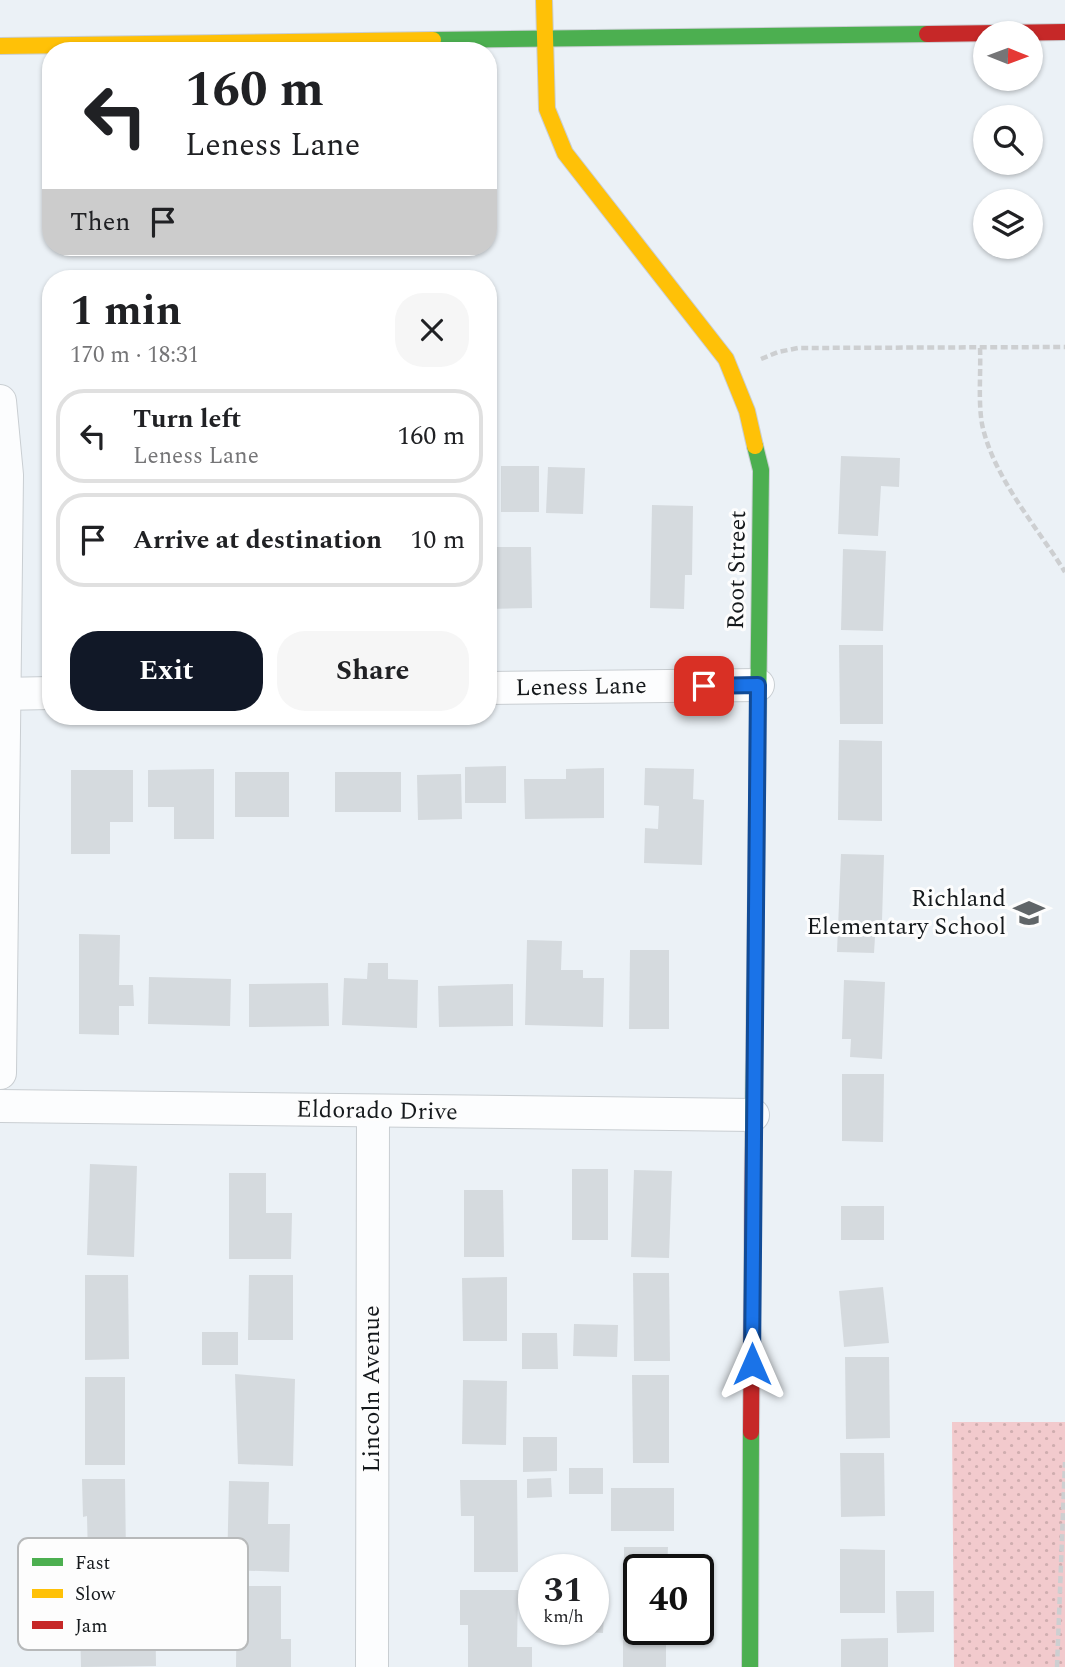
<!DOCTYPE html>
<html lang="en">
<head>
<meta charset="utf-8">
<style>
	body { margin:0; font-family:Spectral,serif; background:#f6f6f6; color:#202124; height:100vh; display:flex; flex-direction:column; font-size:26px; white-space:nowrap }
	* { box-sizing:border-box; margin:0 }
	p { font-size:23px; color:#757577 }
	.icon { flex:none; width:38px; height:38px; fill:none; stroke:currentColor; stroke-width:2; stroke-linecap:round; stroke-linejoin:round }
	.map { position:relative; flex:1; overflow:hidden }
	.side { position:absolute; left:42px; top:270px; width:455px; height:455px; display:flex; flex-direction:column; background:#fff; border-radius:28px; box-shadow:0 2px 5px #0004 }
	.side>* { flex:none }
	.guide { position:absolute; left:42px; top:42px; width:455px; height:214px; border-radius:28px; box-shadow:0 2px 5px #0004; background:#fff; color:#202124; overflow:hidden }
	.needle { width:46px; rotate:91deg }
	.controls { position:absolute; left:973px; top:21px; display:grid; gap:14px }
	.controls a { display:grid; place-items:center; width:70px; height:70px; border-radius:50%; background:#fff; box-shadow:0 2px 5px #0004; font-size:35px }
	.speed { position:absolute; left:518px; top:1554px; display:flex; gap:14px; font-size:35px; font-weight:700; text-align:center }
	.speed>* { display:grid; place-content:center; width:91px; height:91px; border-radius:50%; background:#fff; box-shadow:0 2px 5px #0004; line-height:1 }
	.speed small { font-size:18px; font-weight:400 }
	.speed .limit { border:4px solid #111; border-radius:10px; background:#fff; color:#111 }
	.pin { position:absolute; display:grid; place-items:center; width:60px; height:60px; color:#fff; margin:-30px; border-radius:14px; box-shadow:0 4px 10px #0006 }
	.me { position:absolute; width:77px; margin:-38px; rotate:0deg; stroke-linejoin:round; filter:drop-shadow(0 0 5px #0008) }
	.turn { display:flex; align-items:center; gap:24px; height:147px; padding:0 28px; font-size:32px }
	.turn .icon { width:91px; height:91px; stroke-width:2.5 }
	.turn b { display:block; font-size:49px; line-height:60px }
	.then { display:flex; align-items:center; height:66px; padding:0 28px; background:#0003; gap:14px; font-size:26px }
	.round { display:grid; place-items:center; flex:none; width:74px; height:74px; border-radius:28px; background:#f6f6f6 }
	.overview { display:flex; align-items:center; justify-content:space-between; height:119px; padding:0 28px }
	h1 { font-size:42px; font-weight:700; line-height:52px }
	.cta { display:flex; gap:14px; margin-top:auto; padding:14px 28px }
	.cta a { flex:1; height:80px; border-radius:28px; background:#111827; color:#fff; font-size:28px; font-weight:700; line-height:80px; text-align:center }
	.cta a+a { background:#f6f6f6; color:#202124 }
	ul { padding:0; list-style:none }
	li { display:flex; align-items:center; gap:21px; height:94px; margin:0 14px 10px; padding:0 14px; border:4px solid #e0e0e0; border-radius:28px }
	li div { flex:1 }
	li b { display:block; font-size:26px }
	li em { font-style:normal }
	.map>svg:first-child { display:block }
	.park { fill:url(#park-dots) }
	.building { fill:#d5dade }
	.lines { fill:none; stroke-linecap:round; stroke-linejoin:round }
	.street-casing { stroke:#c9ced2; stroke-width:34 }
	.fast-casing { stroke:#c9ced2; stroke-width:18 }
	.slow-casing { stroke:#c9ced2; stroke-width:18 }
	.jam-casing { stroke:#c9ced2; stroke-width:18 }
	.path { stroke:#cdcfd1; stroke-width:4.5; stroke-dasharray:7 3.5; stroke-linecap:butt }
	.street { stroke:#fcfdfe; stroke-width:32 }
	.fast { stroke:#4caf50; stroke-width:16 }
	.slow { stroke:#ffc107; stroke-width:16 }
	.jam { stroke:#c62828; stroke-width:16 }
	.route-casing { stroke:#114b97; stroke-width:18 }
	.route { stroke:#1a73e8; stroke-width:12 }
	.labels { text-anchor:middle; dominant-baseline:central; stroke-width:6; stroke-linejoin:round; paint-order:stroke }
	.street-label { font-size:24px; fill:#15191c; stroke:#fdfdfd }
	.poi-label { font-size:24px; fill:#15191c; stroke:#fdfdfd; text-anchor:end }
	.key { fill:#fdfdfd; stroke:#b7b9ba; stroke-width:2 }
	.key-label { font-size:19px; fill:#15191c }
</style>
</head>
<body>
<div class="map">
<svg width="1065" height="1667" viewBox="0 0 1065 1667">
	<defs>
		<pattern id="park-dots" width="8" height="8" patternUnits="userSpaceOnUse" patternTransform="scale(1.75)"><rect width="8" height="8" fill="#f2cacd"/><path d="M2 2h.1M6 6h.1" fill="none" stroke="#cfadaf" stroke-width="1.8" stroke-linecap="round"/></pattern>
	</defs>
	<rect width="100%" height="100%" fill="#ebf1f6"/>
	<polygon class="park" points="952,1422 1065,1422 1065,1667 954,1667"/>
	<g class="building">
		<polygon points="841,456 900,458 899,487 881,486 878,536 838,534"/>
		<rect x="501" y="466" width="38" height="46"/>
		<polygon points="548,467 585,468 583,514 546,513"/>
		<polygon points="652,505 693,506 692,575 685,575 684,609 650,608"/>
		<polygon points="488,547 531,547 532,608 488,609"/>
		<polygon points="843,549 886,551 883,631 841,630"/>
		<polygon points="839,645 883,645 883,724 840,724"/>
		<polygon points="839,740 882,741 882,821 838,820"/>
		<polygon points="506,766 506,803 465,803 465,767"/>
		<polygon points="604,768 604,818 525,819 524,779 566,779 566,769"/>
		<polygon points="645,768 694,769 693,799 704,800 702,865 644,863 645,828 658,829 659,806 644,805"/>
		<polygon points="214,769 214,839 174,839 174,807 148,807 148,770"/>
		<polygon points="71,770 133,770 133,822 110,822 110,854 71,854"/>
		<rect x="235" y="772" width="54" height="45"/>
		<rect x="335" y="772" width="66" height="40"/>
		<polygon points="461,774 462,819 418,820 417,775"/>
		<polygon points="841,854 884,855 882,921 876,921 874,953 837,952"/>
		<polygon points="79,934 120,935 119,985 133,985 134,1006 119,1006 119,1035 79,1034"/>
		<polygon points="527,940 562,941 561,970 583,970 583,978 604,978 603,1027 525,1025"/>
		<polygon points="630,950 669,950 669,1029 629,1029"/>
		<polygon points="368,963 388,963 388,979 418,980 417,1028 342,1025 344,978 367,979"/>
		<polygon points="149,977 231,979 230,1026 148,1024"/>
		<polygon points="844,980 885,982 882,1059 850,1057 851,1039 842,1039"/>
		<polygon points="328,983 329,1026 249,1027 249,984"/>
		<polygon points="513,984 513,1026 439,1027 438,986"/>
		<polygon points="842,1074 884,1074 883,1142 842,1141"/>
		<polygon points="90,1164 137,1166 134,1257 87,1255"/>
		<rect x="572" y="1169" width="36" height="71"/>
		<polygon points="634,1170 672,1171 669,1258 631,1257"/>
		<polygon points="229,1173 266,1173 266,1213 292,1213 291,1259 229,1259"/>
		<polygon points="464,1190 503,1190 504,1257 464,1257"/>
		<rect x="841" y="1206" width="43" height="34"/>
		<polygon points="633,1273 669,1273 670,1361 634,1361"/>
		<polygon points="85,1275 128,1275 129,1359 85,1360"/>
		<polygon points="249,1275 293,1275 293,1340 248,1340"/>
		<polygon points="507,1277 507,1341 463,1341 462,1278"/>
		<polygon points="883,1287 889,1343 844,1347 839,1291"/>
		<polygon points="574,1324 618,1325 617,1357 573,1356"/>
		<rect x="202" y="1332" width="36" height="33"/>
		<polygon points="522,1333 557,1333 558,1369 522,1369"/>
		<polygon points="845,1357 889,1357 890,1438 846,1439"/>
		<polygon points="235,1374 295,1379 293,1466 238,1464"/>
		<polygon points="632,1375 669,1375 669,1463 633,1463"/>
		<rect x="85" y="1377" width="40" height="88"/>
		<polygon points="463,1380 507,1381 506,1445 462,1444"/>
		<polygon points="523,1437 557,1437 557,1471 523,1472"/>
		<polygon points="840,1453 884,1453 885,1516 841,1517"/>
		<rect x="569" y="1468" width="34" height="26"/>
		<polygon points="551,1478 552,1497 527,1498 527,1479"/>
		<polygon points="82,1479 125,1479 126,1557 88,1557 87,1516 83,1517"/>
		<polygon points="460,1480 517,1480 518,1572 474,1572 474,1516 461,1516"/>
		<polygon points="229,1481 269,1482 268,1524 290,1524 289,1572 227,1570"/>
		<rect x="611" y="1488" width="63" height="43"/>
		<polygon points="624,1547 668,1547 667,1570 639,1570 639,1611 624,1611"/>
		<polygon points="840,1549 885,1550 885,1613 840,1613"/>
		<polygon points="237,1586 281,1586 281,1639 291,1639 291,1667 236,1667"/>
		<polygon points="460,1590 518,1590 517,1647 532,1647 532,1667 468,1667 468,1625 460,1625"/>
		<polygon points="896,1591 934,1591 934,1632 897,1633"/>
		<polygon points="155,1595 156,1666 81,1667 80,1626 98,1625 98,1596"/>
		<polygon points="593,1596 605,1596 603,1633 568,1631 568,1629 593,1629"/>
		<polygon points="888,1638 888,1667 841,1667 841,1639"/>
		<rect x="623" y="1640" width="43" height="27"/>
	</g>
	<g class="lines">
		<g class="street-casing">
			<g id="street">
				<polyline points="0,401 7,475 0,1073"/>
				<polyline points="488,688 758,685"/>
				<polyline points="0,694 51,693"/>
				<polyline points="0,1106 753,1115"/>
				<polyline points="372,1667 373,1111"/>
			</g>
		</g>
		<g class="fast-casing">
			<g id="fast">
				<polyline points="433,40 927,34"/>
				<polyline points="753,1145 761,470 755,446"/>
				<polyline points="750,1667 751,1432"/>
			</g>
		</g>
		<g class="slow-casing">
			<g id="slow">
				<polyline points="544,0 547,109 565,153 726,359 747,411 755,446"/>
				<polyline points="0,46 433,40"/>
			</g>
		</g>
		<g class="jam-casing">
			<g id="jam">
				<polyline points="927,34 1065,32"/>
				<polyline points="751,1432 753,1145"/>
			</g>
		</g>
		<g class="path">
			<path d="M980,348c1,25 -2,52 2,76 11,53 55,103 83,148"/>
			<polyline points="761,359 778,352 798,348 1065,347"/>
			<polyline points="1057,1667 1065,1462"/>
		</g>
		<use href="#street" class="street"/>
		<use href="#fast" class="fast"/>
		<use href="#slow" class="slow"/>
		<use href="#jam" class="jam"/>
	</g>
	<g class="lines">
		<g class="route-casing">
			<polyline id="route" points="704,686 758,685 752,1364"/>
		</g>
		<use href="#route" class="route"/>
	</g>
	<defs>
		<g id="school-bare" transform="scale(2.415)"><path d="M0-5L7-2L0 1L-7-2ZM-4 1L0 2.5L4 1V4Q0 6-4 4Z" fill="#606568" stroke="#fdfdfd" stroke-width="2.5" paint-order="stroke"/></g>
	</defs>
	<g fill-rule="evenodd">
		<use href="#school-bare" x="1029" y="913"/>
	</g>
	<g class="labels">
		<g class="street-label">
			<text transform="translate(737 570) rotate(-89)">Root Street</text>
			<text transform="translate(581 687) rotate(-1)">Leness Lane</text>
			<text transform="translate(377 1111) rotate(1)">Eldorado Drive</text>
			<text transform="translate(372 1389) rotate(-90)">Lincoln Avenue</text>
		</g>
		<g class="poi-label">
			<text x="1006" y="899">Richland<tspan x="1006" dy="28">Elementary School</tspan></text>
		</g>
	</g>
	<rect x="18" y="1538" width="230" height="112" rx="10" class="key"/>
	<rect x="32" y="1558" width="31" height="8" fill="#4caf50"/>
	<rect x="32" y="1589" width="31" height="9" fill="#ffc107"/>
	<rect x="32" y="1621" width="31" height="8" fill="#c62828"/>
	<g class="key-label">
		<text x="75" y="1569">Fast</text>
		<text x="75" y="1600">Slow</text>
		<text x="75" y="1632">Jam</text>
	</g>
</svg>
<div class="controls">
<a><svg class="needle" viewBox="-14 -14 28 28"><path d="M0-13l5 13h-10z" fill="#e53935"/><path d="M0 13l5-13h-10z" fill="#757577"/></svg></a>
<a><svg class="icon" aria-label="search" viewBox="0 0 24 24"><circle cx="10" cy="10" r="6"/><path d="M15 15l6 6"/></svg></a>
<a><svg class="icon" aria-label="layers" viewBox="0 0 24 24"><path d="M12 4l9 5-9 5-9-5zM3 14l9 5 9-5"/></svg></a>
</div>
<div class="speed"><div>31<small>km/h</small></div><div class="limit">40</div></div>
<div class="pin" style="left:704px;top:686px;background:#d93025"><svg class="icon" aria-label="arrive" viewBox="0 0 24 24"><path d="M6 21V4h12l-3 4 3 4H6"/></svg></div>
<svg class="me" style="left:752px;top:1364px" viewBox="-20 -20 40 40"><path d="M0-17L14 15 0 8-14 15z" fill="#1a73e8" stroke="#fff" stroke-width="4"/></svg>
<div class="guide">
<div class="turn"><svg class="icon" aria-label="left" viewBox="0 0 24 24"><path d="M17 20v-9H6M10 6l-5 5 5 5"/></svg><div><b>160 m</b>Leness Lane</div></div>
<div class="then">Then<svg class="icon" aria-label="arrive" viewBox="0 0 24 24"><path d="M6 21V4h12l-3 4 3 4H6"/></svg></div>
</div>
<section class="side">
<div class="overview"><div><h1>1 min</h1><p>170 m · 18:31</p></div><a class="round"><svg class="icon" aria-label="close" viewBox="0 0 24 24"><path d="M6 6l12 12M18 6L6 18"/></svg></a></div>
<ul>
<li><svg class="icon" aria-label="left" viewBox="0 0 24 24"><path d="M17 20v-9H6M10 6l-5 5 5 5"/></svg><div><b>Turn left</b><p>Leness Lane</p></div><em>160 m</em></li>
<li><svg class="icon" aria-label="arrive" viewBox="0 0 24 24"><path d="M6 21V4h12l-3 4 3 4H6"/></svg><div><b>Arrive at destination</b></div><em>10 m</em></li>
</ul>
<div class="cta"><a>Exit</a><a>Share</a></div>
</section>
</div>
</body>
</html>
